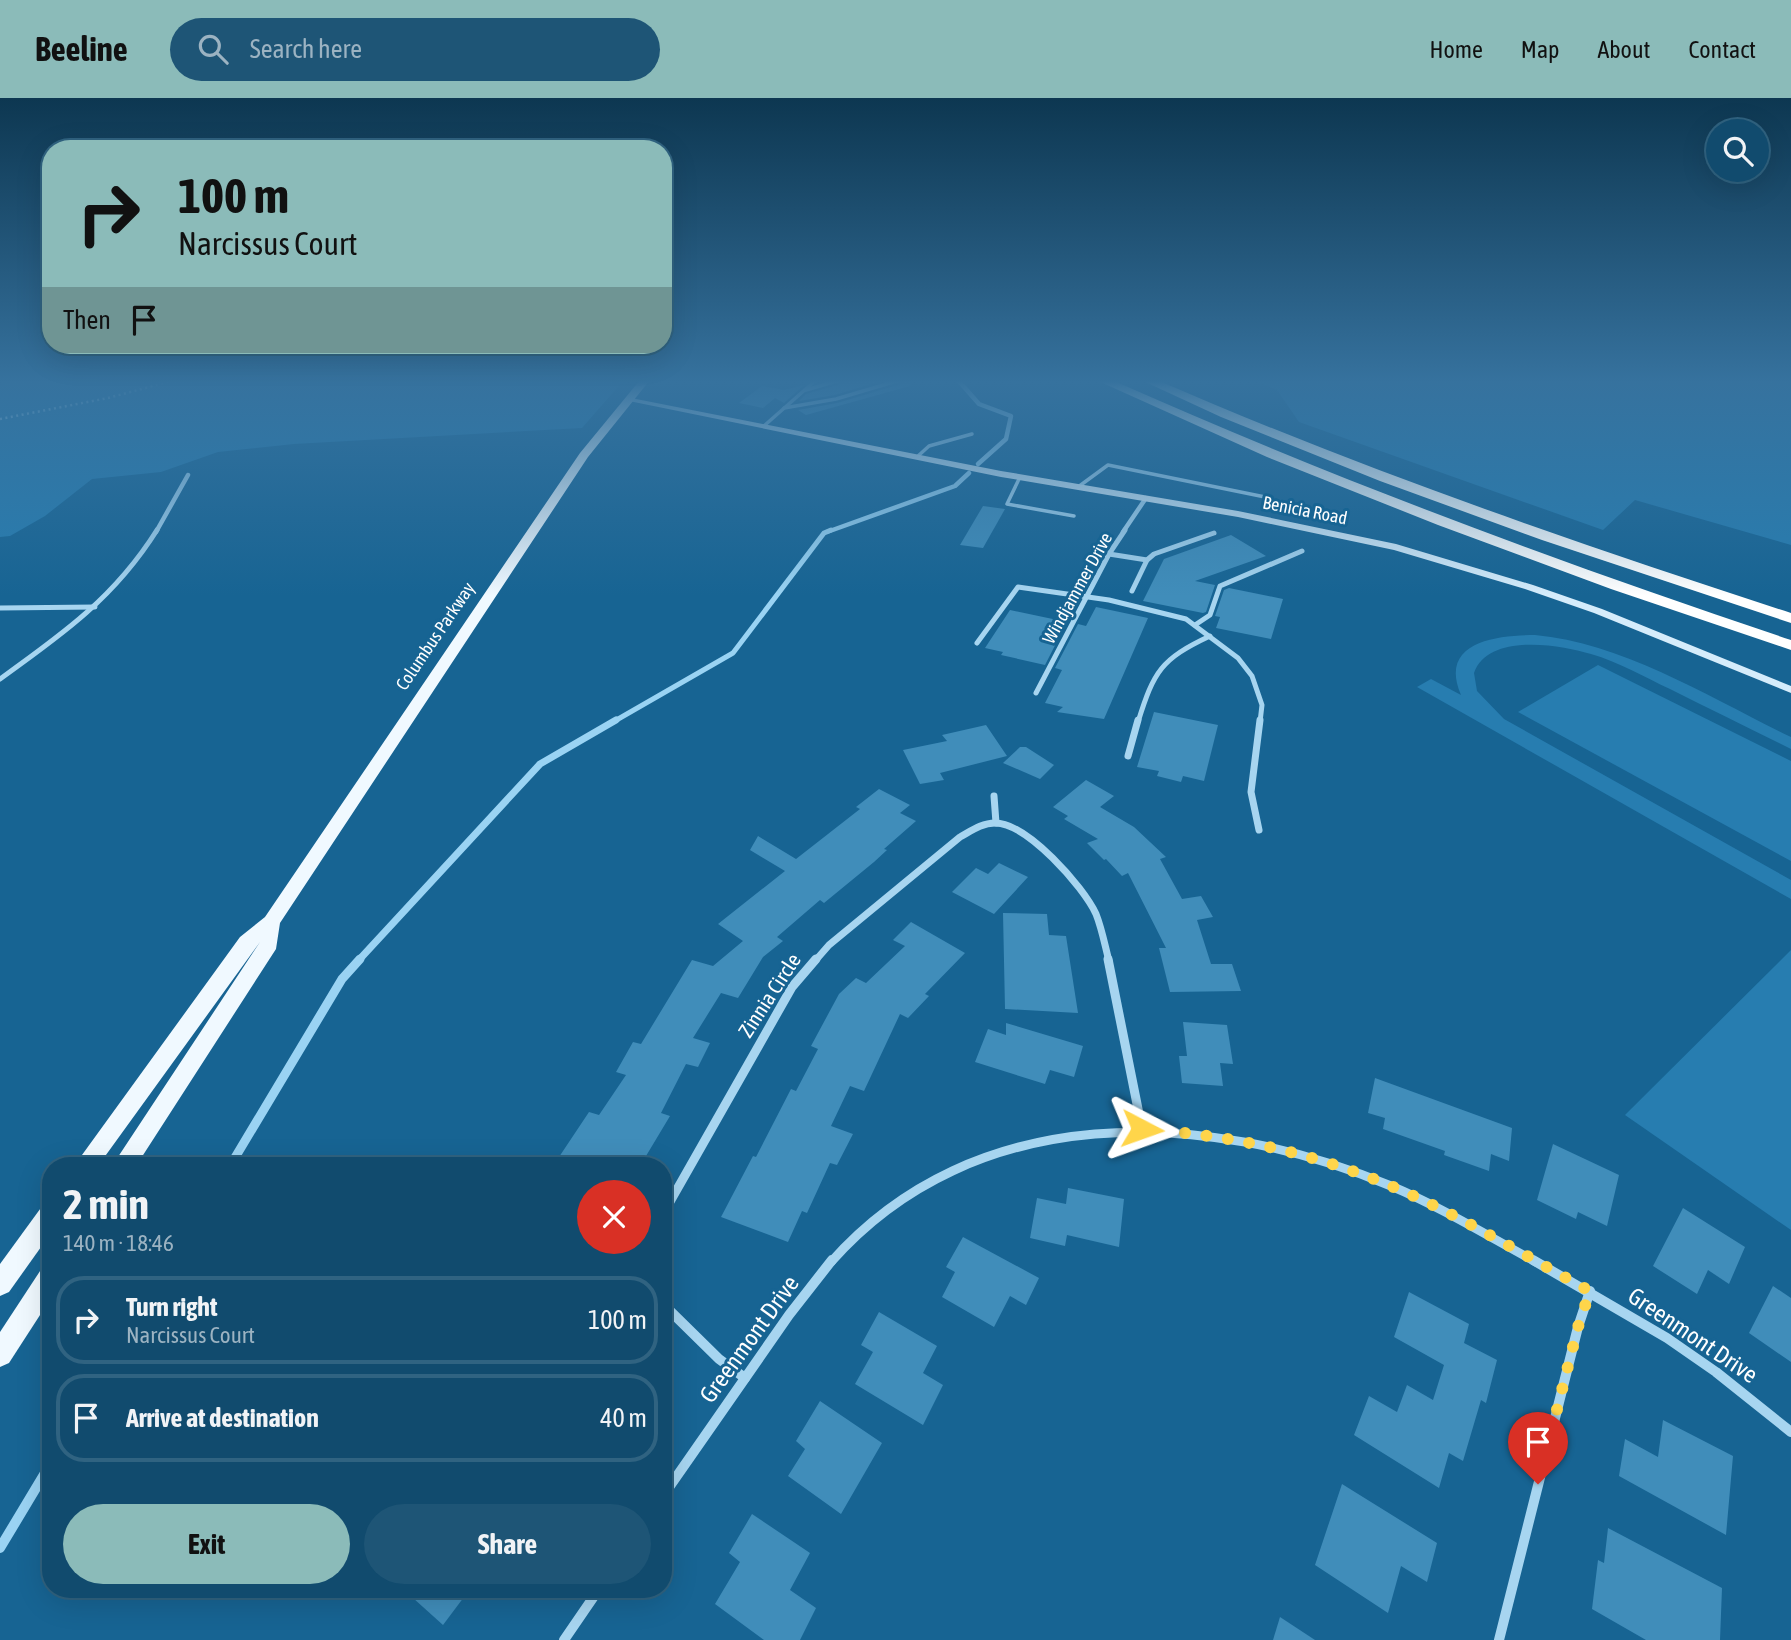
<!DOCTYPE html>
<html lang="en">
<head>
<meta charset="utf-8">
<style>
	body { margin:0; font-family:"Asap Condensed",sans-serif; background:#1e5576; color:#f1f3f6; height:100vh; display:flex; flex-direction:column; font-size:26px; white-space:nowrap }
	* { box-sizing:border-box; margin:0 }
	p { font-size:23px; color:#9cb3c2 }
	.icon { flex:none; width:38px; height:38px; fill:none; stroke:currentColor; stroke-width:2; stroke-linecap:round; stroke-linejoin:round }
	.map { position:relative; flex:1; overflow:hidden }
	.side { position:absolute; left:42px; top:1059px; width:630px; height:441px; display:flex; flex-direction:column; background:#114b6e; border-radius:28px; box-shadow:0 7px 28px #0002,0 0 0 2px #306381 }
	.side>* { flex:none }
	.guide { position:absolute; left:42px; top:42px; width:630px; height:214px; border-radius:28px; box-shadow:0 7px 28px #0002,0 0 0 2px #306381; background:#8bbbb9; color:#111; overflow:hidden }
	.buttons { position:absolute; left:1706px; top:21px; display:grid; gap:14px }
	.buttons a { display:grid; place-items:center; width:63px; height:63px; border-radius:50%; background:#114b6e; box-shadow:0 7px 28px #0002,0 0 0 2px #306381; font-size:35px }
	.pin { position:absolute; display:grid; place-items:center; width:60px; height:60px; color:#fff; margin:-72px -30px; border-radius:50% 50% 50% 0; rotate:-45deg; box-shadow:0 0 7px #0007 }
	.pin .icon { rotate:45deg }
	.me { position:absolute; width:77px; margin:-38px; rotate:94deg; stroke-linejoin:round; filter:drop-shadow(0 0 5px #0008) }
	.turn { display:flex; align-items:center; gap:24px; height:147px; padding:0 21px; font-size:32px }
	.turn .icon { width:91px; height:91px; stroke-width:2.5 }
	.turn b { display:block; font-size:49px; line-height:60px }
	.then { display:flex; align-items:center; height:66px; padding:0 21px; background:#0003; gap:14px; font-size:26px }
	.round { display:grid; place-items:center; flex:none; width:74px; height:74px; border-radius:37px; background:#1e5576 }
	.summary { display:flex; align-items:center; justify-content:space-between; height:119px; padding:0 21px }
	h1 { font-size:42px; font-weight:700; line-height:52px }
	.button { display:flex; gap:14px; margin-top:auto; padding:14px 21px }
	.button a { flex:1; height:80px; border-radius:42px; background:#8bbbb9; color:#111; font-size:28px; font-weight:700; line-height:80px; text-align:center }
	.button a+a { background:#1e5576; color:#f1f3f6 }
	ul { padding:0; list-style:none }
	li { display:flex; align-items:center; gap:21px; height:88px; margin:0 14px 10px; padding:0 7px; border:4px solid #306381; border-radius:28px }
	li div { flex:1 }
	li b { display:block; font-size:26px }
	li em { font-style:normal }
	header { display:flex; align-items:center; gap:42px; box-sizing:border-box; height:98px; padding:0 35px; background:#8bbbb9; color:#111 }
	header strong { font-size:33px }
	nav { display:flex; gap:38px; margin-inline-start:auto; font-size:24px }
	.search { width:490px; height:63px; background:#1e5576; display:flex; align-items:center; gap:18px; box-sizing:border-box; padding:0 24px; border-radius:38px; color:#9cb3c2; font-size:26px }
	.map>svg:first-child { display:block }
	.green { fill:#277db0 }
	.lines { fill:none; stroke-linecap:round; stroke-linejoin:round }
	.stream-far4 { stroke:#9ad3f3; stroke-width:4.5 }
	.stream-far3 { stroke:#9ad3f3; stroke-width:5 }
	.stream-far2 { stroke:#9ad3f3; stroke-width:7 }
	.stream-far1 { stroke:#9ad3f3; stroke-width:9 }
	.stream { stroke:#9ad3f3; stroke-width:10 }
	.building { fill:#408dba }
	.path { stroke:#a7d5f0; stroke-width:2.5; stroke-dasharray:2 3.5; stroke-linecap:butt }
	.lane { stroke:#a7d5f0; stroke-width:3.5 }
	.street-far4 { stroke:#a7d5f0; stroke-width:4.5 }
	.street-far3 { stroke:#a7d5f0; stroke-width:5 }
	.street-far2 { stroke:#a7d5f0; stroke-width:7 }
	.street-far1 { stroke:#a7d5f0; stroke-width:9 }
	.street { stroke:#a7d5f0; stroke-width:10 }
	.secondary { fill:#d5ecfb; fill-rule:evenodd }
	.primary { fill:#f0f9ff; fill-rule:evenodd }
	.highway { fill:#fff; fill-rule:evenodd }
	.route { stroke:#ffd54a; stroke-width:12; stroke-dasharray:0 21.6 }
	.labels { text-anchor:middle; dominant-baseline:central; stroke-width:6; stroke-linejoin:round; paint-order:stroke }
	.far-street-label { font-size:18px; fill:#fff; stroke:#176493 }
	.street-label { font-size:21px; fill:#fff; stroke:#176493 }
	.near-street-label { font-size:24px; fill:#fff; stroke:#176493 }
</style>
</head>
<body>
<header>
<strong>Beeline</strong>
<div class="search"><svg class="icon" aria-label="search" viewBox="0 0 24 24"><circle cx="10" cy="10" r="6"/><path d="M15 15l6 6"/></svg>Search here</div>
<nav><a>Home</a><a>Map</a><a>About</a><a>Contact</a></nav>
</header>
<div class="map">
<svg width="1791" height="1542" viewBox="0 0 1791 1542">
	<rect width="100%" height="100%" fill="#176493"/>
	<g class="green">
		<polygon points="17,282 624,282 582,330 294,346 218,354 161,374 92,381 45,418 10,438 0,439 0,287"/>
		<polygon points="1253,282 1791,282 1791,447 1635,402 1603,432 1299,324 1277,292"/>
		<path d="M1535,537c89,8 177,64 256,102v12c-40,-20 -81,-40 -121,-60 -26,-12 -51,-27 -79,-35 -32,-10 -103,-21 -117,19l3,18 27,28 287,161v19l-374,-212 14,-8 30,16c-23,-53 35,-60 74,-60z"/>
		<polygon points="1598,567 1791,663 1791,763 1518,614"/>
		<polygon points="1791,852 1791,1132 1625,1017"/>
	</g>
	<g class="lines">
		<g class="stream-far4">
			<polyline points="958,282 979,306 1011,318 1006,341 978,366"/>
			<polyline points="827,434 955,388 969,375"/>
		</g>
		<polyline class="stream-far3" points="613,624 733,555 824,435 831,432"/>
		<polyline class="stream-far2" points="358,863 540,666 616,622"/>
		<polyline class="stream-far1" points="230,1068 342,881 360,861"/>
		<polyline class="stream" points="0,1450 51,1365"/>
	</g>
	<g class="building">
		<polygon points="844,282 884,282 835,297 799,303 806,296 841,286"/>
		<polygon points="904,282 910,282 910,288 806,317 798,312 837,305 901,286"/>
		<polygon points="804,287 784,305 775,300 763,310 739,305 762,288 784,292"/>
		<polygon points="983,408 1005,411 983,450 960,447"/>
		<polygon points="1231,437 1266,458 1195,483 1215,487 1206,514 1203,515 1143,503 1164,461"/>
		<polygon points="1229,490 1283,501 1271,541 1216,530 1220,519 1215,518 1224,492"/>
		<polygon points="1096,509 1148,520 1104,621 1057,614 1063,609 1045,605 1062,572 1055,570 1078,526 1086,528"/>
		<polygon points="1010,512 1067,524 1045,567 1001,557 1003,554 985,550"/>
		<polygon points="1154,614 1218,627 1204,683 1183,678 1181,684 1157,678 1159,673 1137,669"/>
		<polygon points="986,627 1007,658 940,675 944,682 920,686 903,652 947,643 942,637"/>
		<polygon points="1020,649 1026,649 1054,667 1040,681 1003,665"/>
		<polygon points="1086,682 1114,698 1100,709 1134,729 1166,759 1160,761 1182,801 1201,798 1213,819 1197,822 1211,866 1232,866 1241,893 1170,894 1159,850 1166,850 1128,775 1122,778 1106,761 1104,762 1087,745 1098,741 1064,721 1068,718 1053,709"/>
		<polygon points="879,691 910,707 900,715 916,723 884,751 887,752 874,764 824,805 820,802 777,839 783,843 763,859 738,900 721,895 693,940 710,945 698,969 686,966 661,1015 670,1018 640,1068 553,1068 589,1014 599,1017 626,977 616,974 633,944 641,946 692,862 713,868 743,843 718,826 785,773 750,752 758,738 796,761 860,711 856,709"/>
		<polygon points="999,765 1028,779 994,816 952,794 976,770 988,776"/>
		<polygon points="1003,815 1047,816 1049,837 1066,838 1078,915 1005,911"/>
		<polygon points="911,824 965,855 925,896 929,898 908,920 900,916 864,993 850,988 831,1028 853,1036 837,1067 830,1065 807,1115 802,1113 788,1144 721,1119 753,1058 756,1059 791,991 796,993 818,951 811,948 839,896 856,880 866,885 905,848 893,842"/>
		<polygon points="1183,924 1227,927 1233,966 1220,965 1223,988 1182,985 1179,958 1187,958"/>
		<polygon points="1006,925 1083,948 1074,979 1050,972 1045,986 975,964 988,931 1006,937"/>
		<polygon points="1375,980 1512,1030 1509,1063 1491,1056 1489,1073 1444,1057 1445,1053 1383,1031 1385,1020 1368,1015"/>
		<polygon points="1553,1046 1619,1077 1607,1128 1578,1114 1576,1121 1537,1102"/>
		<polygon points="1068,1090 1124,1101 1119,1149 1067,1137 1065,1148 1030,1140 1037,1100 1066,1106"/>
		<polygon points="1683,1110 1745,1149 1729,1186 1708,1172 1697,1196 1653,1168"/>
		<polygon points="963,1139 1039,1180 1026,1207 1010,1198 994,1229 942,1199 955,1174 946,1169"/>
		<polygon points="1773,1188 1791,1200 1791,1264 1749,1235"/>
		<polygon points="1409,1194 1469,1226 1464,1245 1497,1262 1486,1305 1481,1302 1463,1363 1449,1355 1439,1390 1354,1337 1369,1298 1397,1314 1407,1287 1433,1302 1444,1267 1394,1239"/>
		<polygon points="879,1214 937,1248 923,1275 943,1287 923,1327 855,1286 873,1254 861,1247"/>
		<polygon points="820,1303 882,1345 841,1416 788,1378 805,1351 796,1343"/>
		<polygon points="1663,1322 1733,1358 1726,1437 1619,1378 1625,1341 1658,1359"/>
		<polygon points="1342,1386 1437,1445 1427,1484 1401,1468 1388,1515 1315,1467"/>
		<polygon points="752,1416 810,1455 790,1492 816,1510 800,1542 764,1542 715,1506 740,1464 729,1455"/>
		<polygon points="1608,1430 1722,1490 1720,1542 1646,1542 1592,1511 1598,1462 1604,1465"/>
		<polygon points="403,1491 470,1491 443,1527"/>
		<polygon points="1280,1519 1315,1542 1273,1542"/>
	</g>
	<g class="lines">
		<polyline class="path" points="0,321 108,300 175,282"/>
		<g class="lane">
			<polyline points="806,292 840,282"/>
			<polyline points="784,310 836,301 900,282"/>
			<polyline points="765,327 816,282"/>
			<polyline points="918,358 929,348 972,336"/>
			<polyline points="1020,379 1007,406 1074,418"/>
			<polyline points="1078,389 1108,367 1270,400"/>
		</g>
		<g class="street-far4">
			<polyline points="156,434 188,377"/>
			<polyline points="1123,434 1146,400"/>
		</g>
		<g class="street-far3">
			<polyline points="1109,456 1147,462"/>
			<polyline points="1132,493 1147,462 1154,456 1214,435"/>
			<polyline points="0,510 95,509"/>
			<polyline points="1195,527 1210,517 1220,488 1302,453"/>
			<polyline points="977,545 1018,489 1109,502 1186,521 1238,560 1252,578 1262,607 1260,624"/>
			<path d="M0,581c63,-45 115,-82 157,-149"/>
			<polyline points="1036,595 1109,456 1125,432"/>
			<path d="M1138,624c16,-51 23,-63 72,-86"/>
		</g>
		<g class="street-far2">
			<polyline points="1128,658 1138,622"/>
			<polyline points="994,698 996,725"/>
			<polyline points="1259,732 1251,694 1260,622"/>
			<path d="M815,863l14,-16 131,-108c11,-6 22,-14 35,-14 32,0 88,63 101,91 6,15 9,32 13,47"/>
		</g>
		<g class="street-far1">
			<polyline points="1108,861 1142,1031"/>
			<polyline points="663,1116 792,889 816,861"/>
			<path d="M831,1164c143,-162 374,-154 560,-76 50,21 97,50 145,76"/>
		</g>
		<g class="street">
			<polyline points="1533,1162 1667,1240 1716,1274 1791,1334"/>
			<polyline points="663,1206 719,1261 745,1280"/>
			<polyline points="663,1398 789,1217 832,1162"/>
			<polyline points="564,1542 599,1491"/>
			<polyline points="1499,1542 1578,1229 1590,1193"/>
		</g>
		<polygon class="secondary" points="626,299 1001,373 1238,413 1396,446 1533,487 1602,511 1791,588 1791,595 1594,515 1525,491 1394,452 1238,419 1001,379 629,303 626,303"/>
		<g class="primary">
			<polygon points="640,282 650,282 588,359 280,825 276,851 136,1068 112,1068 260,844 98,1068 74,1068 240,839 265,819 580,355"/>
			<polygon points="51,1104 51,1135 9,1194 0,1198 0,1166 43,1107"/>
			<polygon points="51,1166 51,1200 9,1265 0,1269 0,1234 42,1170"/>
		</g>
		<g class="highway">
			<path d="M1096,282h16c222,99 449,183 679,260v10l-180,-61 -173,-64 -171,-68z"/>
			<path d="M1141,282h16c207,90 419,163 634,233v10l-249,-83 -162,-59 -159,-64z"/>
		</g>
	</g>
	<linearGradient id="sky" x2="0" y2="1"><stop stop-color="#0d3751"/><stop offset="0.57" stop-color="#36729e"/><stop offset="1" stop-color="#36729e" stop-opacity="0"/></linearGradient>
	<rect width="1791" height="498" fill="url(#sky)"/>
	<g class="lines">
		<path class="route" d="M1142,1031c86,6 169,23 249,57 69,29 134,70 199,105l-12,36 -40,157"/>
	</g>
	<g class="labels">
		<g class="far-street-label">
			<text transform="translate(1305 412) rotate(11)">Benicia Road</text>
			<text transform="translate(1077 490) rotate(-61)">Windjammer Drive</text>
			<text transform="translate(435 538) rotate(-56)">Columbus Parkway</text>
		</g>
		<g class="street-label">
			<text transform="translate(769 897) rotate(-57)">Zinnia Circle</text>
		</g>
		<g class="near-street-label">
			<text transform="translate(1693 1237) rotate(34)">Greenmont Drive</text>
			<text transform="translate(749 1241) rotate(-54)">Greenmont Drive</text>
		</g>
	</g>
</svg>
<div class="buttons">
<a><svg class="icon" aria-label="search" viewBox="0 0 24 24"><circle cx="10" cy="10" r="6"/><path d="M15 15l6 6"/></svg></a>
</div>
<div class="pin" style="left:1538px;top:1386px;background:#d93025"><svg class="icon" aria-label="arrive" viewBox="0 0 24 24"><path d="M6 21V4h12l-3 4 3 4H6"/></svg></div>
<svg class="me" style="left:1142px;top:1031px" viewBox="-20 -20 40 40"><path d="M0-17L14 15 0 8-14 15z" fill="#ffd54a" stroke="#fff" stroke-width="4"/></svg>
<div class="guide">
<div class="turn"><svg class="icon" aria-label="right" viewBox="0 0 24 24"><path d="M7 20v-9h11M14 6l5 5-5 5"/></svg><div><b>100 m</b>Narcissus Court</div></div>
<div class="then">Then<svg class="icon" aria-label="arrive" viewBox="0 0 24 24"><path d="M6 21V4h12l-3 4 3 4H6"/></svg></div>
</div>
<section class="side">
<div class="summary"><div><h1>2 min</h1><p>140 m · 18:46</p></div><a class="round" style="background:#d93025;color:#fff"><svg class="icon" aria-label="close" viewBox="0 0 24 24"><path d="M6 6l12 12M18 6L6 18"/></svg></a></div>
<ul>
<li><svg class="icon" aria-label="right" viewBox="0 0 24 24"><path d="M7 20v-9h11M14 6l5 5-5 5"/></svg><div><b>Turn right</b><p>Narcissus Court</p></div><em>100 m</em></li>
<li><svg class="icon" aria-label="arrive" viewBox="0 0 24 24"><path d="M6 21V4h12l-3 4 3 4H6"/></svg><div><b>Arrive at destination</b></div><em>40 m</em></li>
</ul>
<div class="button"><a>Exit</a><a>Share</a></div>
</section>
</div>
</body>
</html>
